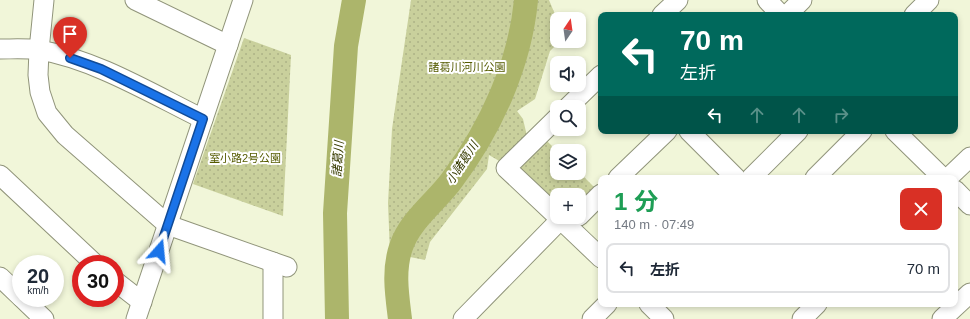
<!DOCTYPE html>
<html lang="ja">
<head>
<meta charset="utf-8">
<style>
	body { margin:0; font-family:Arial,"Noto Sans JP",sans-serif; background:#f6f6f7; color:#1f2937; height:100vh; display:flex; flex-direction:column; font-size:15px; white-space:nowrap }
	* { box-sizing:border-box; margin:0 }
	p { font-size:13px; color:#747a83 }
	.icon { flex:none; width:22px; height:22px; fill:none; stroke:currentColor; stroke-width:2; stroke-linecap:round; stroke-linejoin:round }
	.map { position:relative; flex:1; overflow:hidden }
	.panel { position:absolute; left:598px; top:175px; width:360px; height:132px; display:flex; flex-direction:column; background:#fff; border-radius:8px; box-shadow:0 2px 6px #0003 }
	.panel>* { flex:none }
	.guide { position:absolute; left:598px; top:12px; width:360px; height:122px; border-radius:8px; box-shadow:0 2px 6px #0003; background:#00695c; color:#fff; overflow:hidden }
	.needle { width:26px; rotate:13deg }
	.controls { position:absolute; left:550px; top:12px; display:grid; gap:8px }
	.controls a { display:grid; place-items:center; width:36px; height:36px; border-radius:8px; background:#fff; box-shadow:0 2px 6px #0003; font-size:20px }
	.speed { position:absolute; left:12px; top:255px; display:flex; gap:8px; font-size:20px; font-weight:700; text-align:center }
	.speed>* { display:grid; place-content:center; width:52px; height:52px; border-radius:50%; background:#fff; box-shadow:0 2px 6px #0003; line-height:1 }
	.speed small { font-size:10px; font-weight:400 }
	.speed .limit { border:6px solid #d22; background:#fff; color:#111 }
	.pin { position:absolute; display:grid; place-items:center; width:34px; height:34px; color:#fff; margin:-41px -17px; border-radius:50% 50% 50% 0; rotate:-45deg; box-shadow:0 0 4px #0007 }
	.pin .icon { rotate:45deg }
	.me { position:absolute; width:44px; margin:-22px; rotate:18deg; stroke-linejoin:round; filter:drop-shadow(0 0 3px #0008) }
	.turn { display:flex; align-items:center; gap:14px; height:84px; padding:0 16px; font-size:18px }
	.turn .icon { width:52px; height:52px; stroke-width:2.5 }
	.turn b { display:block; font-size:28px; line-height:34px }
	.lanes { display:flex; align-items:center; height:38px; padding:0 16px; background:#0003; justify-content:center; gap:20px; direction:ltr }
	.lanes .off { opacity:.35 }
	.round { display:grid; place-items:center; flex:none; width:42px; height:42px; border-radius:8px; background:#f6f6f7 }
	.headline { display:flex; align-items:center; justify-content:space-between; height:68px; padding:0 16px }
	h1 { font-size:24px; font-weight:700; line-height:30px; color:#1e9e55 }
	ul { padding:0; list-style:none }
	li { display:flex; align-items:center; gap:12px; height:50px; margin:0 8px 6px; padding:0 8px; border:2px solid #e0e1e3; border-radius:8px }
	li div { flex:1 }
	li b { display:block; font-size:15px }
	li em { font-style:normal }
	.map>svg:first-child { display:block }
	.grass { fill:url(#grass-dots) }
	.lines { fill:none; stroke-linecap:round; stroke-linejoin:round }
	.river { stroke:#acb56b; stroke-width:24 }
	.minor-casing { stroke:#90947a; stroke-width:21 }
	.minor { stroke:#fff; stroke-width:19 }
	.route-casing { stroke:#114b97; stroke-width:10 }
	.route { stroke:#1a73e8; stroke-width:7 }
	.labels { text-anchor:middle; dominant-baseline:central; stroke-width:4; stroke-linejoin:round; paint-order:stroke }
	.park-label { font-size:11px; fill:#555b00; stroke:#fff }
	.water-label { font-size:12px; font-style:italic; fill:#373b00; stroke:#fff }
</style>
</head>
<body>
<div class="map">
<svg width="970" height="319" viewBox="0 0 970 319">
	<defs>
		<pattern id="grass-dots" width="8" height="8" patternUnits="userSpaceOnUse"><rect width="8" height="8" fill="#c9d09c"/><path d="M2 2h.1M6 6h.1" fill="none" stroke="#acb286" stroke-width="1.8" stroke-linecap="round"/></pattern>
	</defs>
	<rect width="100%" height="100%" fill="#f1f6d9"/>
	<g class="grass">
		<polygon points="411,0 549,0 557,19 557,41 560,41 550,51 535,99 517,111 523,119 527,136 501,162 489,155 487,169 430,242 425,260 390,253 388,203 392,129"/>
		<polygon points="244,38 291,55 283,216 193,184"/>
		<polygon points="544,138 557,151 557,173 579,172 597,190 579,208 579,195 557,195 557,207 516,166"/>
	</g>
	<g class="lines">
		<g class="river">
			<polyline points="337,319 335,213 346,46 354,0"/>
			<path d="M400,319c-3,-24 -7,-49 1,-72 9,-27 35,-45 51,-67 39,-52 68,-116 74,-180"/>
		</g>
		<g class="minor-casing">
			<g id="minor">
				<polyline points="44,0 39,50 38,75 40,92 47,113 65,135 168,225 287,267"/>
				<polyline points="135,0 228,45"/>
				<polyline points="767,0 781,15"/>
				<polyline points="662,15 678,0"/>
				<polyline points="787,15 802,0"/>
				<polyline points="914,15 929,0"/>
				<path d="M0,49c13,0 27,-1 40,1 56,10 112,44 163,69"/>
				<polyline points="568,107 601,75"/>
				<polyline points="557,118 506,168 557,216"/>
				<polyline points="689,131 736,178"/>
				<polyline points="895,131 943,178"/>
				<polyline points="0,175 95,264"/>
				<polyline points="618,178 667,131"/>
				<polyline points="751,178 798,131"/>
				<polyline points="815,178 862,131"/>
				<polyline points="948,178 970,157"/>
				<polyline points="955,190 970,205"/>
				<polyline points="579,216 601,194"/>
				<polyline points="558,217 601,258"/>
				<polyline points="273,262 273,319"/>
				<polyline points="0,277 21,297"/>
				<polyline points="115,281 142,302"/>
				<polyline points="22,298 44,319"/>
				<polyline points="649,304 664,319"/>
				<polyline points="136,319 243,0"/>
				<polyline points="463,319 561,219"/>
				<polyline points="592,319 607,304"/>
				<polyline points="802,319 817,304"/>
				<polyline points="942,319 970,293"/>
			</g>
		</g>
		<use href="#minor" class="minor"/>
	</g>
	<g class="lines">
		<g class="route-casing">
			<polyline id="route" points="70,58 101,69 203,119 159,251"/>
		</g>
		<use href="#route" class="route"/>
	</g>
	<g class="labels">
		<g class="park-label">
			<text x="467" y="67">諸葛川河川公園</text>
			<text x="245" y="158">室小路2号公園</text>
		</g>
		<g class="water-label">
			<text transform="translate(338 159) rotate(-86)">諸葛川</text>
			<text transform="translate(462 163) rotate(-57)">小諸葛川</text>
		</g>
	</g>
</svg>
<div class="controls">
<a><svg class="needle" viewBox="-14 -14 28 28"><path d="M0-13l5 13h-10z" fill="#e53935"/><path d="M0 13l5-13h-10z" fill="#747a83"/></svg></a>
<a><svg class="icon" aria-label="sound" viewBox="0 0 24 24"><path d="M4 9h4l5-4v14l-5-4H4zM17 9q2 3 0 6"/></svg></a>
<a><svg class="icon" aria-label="search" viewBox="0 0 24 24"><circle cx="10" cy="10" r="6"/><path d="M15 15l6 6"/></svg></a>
<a><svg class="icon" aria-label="layers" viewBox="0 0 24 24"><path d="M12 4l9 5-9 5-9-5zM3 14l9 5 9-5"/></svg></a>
<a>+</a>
</div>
<div class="speed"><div>20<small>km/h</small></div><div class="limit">30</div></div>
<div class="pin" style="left:70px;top:58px;background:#d93025"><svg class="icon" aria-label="arrive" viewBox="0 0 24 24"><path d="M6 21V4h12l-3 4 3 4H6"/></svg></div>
<svg class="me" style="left:159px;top:251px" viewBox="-20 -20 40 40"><path d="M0-17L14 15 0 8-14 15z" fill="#1a73e8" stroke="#fff" stroke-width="4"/></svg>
<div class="guide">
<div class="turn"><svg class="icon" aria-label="left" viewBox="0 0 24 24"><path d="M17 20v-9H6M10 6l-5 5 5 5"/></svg><div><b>70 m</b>左折</div></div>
<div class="lanes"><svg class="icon" aria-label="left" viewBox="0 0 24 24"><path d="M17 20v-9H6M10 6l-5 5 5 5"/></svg><svg class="icon off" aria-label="ahead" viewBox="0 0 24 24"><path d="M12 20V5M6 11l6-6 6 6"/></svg><svg class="icon off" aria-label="ahead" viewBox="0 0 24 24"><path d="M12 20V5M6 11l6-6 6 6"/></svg><svg class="icon off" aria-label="right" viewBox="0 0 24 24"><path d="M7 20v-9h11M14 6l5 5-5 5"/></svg></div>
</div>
<section class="panel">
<div class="headline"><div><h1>1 分</h1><p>140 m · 07:49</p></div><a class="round" style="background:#d93025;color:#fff"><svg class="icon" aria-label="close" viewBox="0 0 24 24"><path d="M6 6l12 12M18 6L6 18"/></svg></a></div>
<ul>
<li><svg class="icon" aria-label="left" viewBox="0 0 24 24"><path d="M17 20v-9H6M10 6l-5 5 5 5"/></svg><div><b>左折</b></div><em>70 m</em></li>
</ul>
</section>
</div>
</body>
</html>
